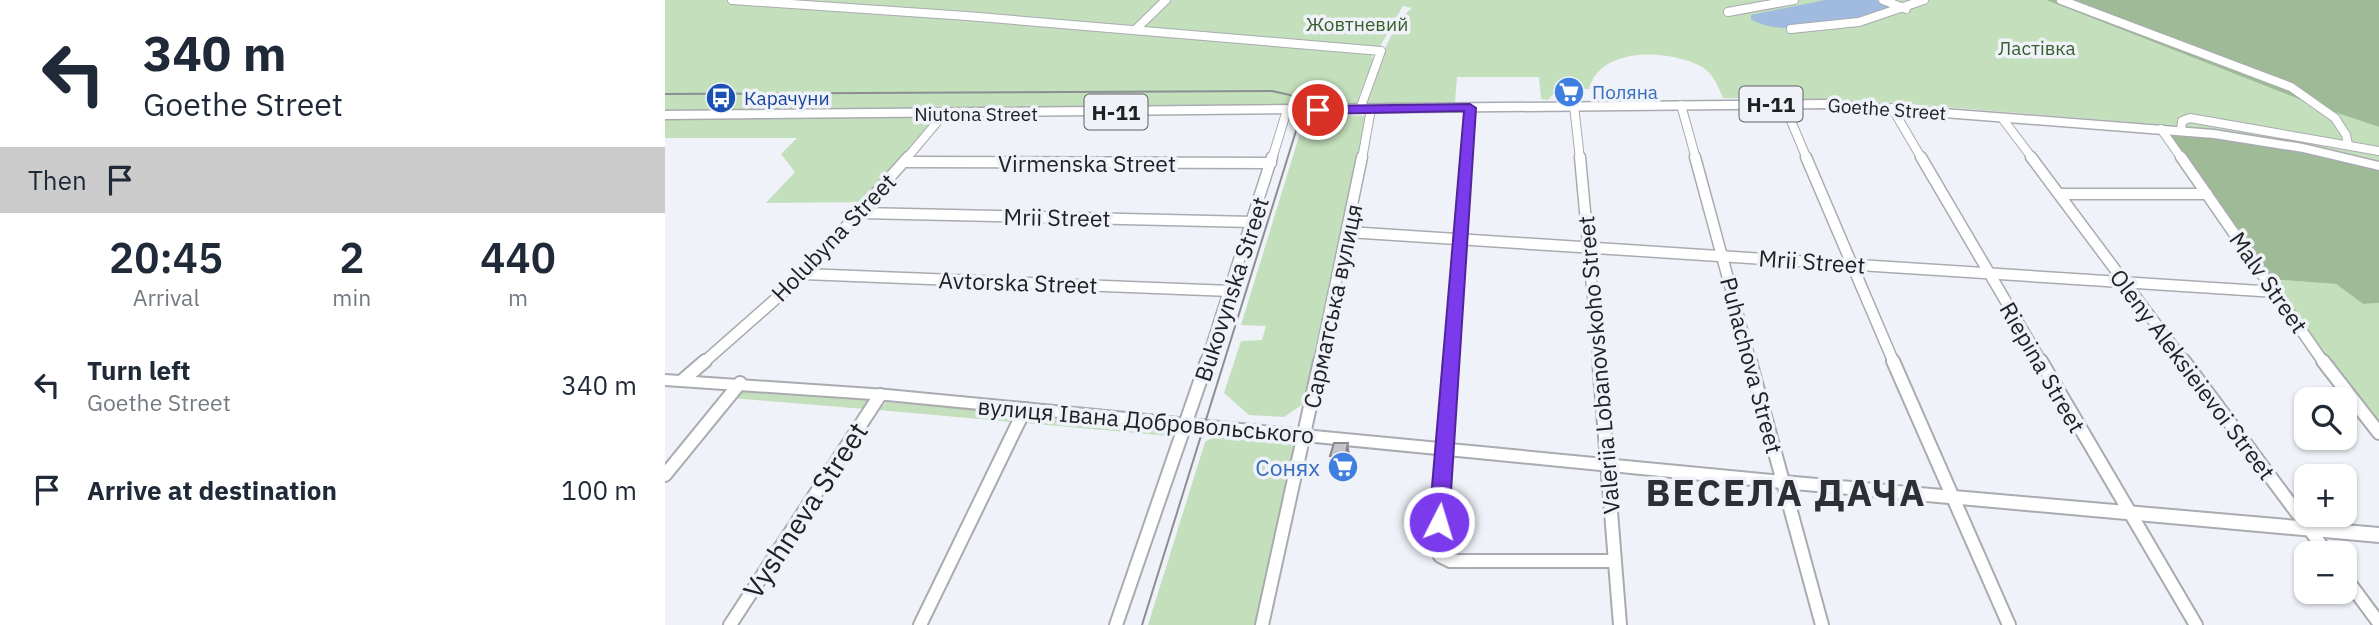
<!DOCTYPE html>
<html lang="en">
<head>
<meta charset="utf-8">
<style>
	body { margin:0; font-family:"IBM Plex Sans",sans-serif; background:#f6f6f7; color:#1f2937; height:100vh; display:flex; flex-direction:column; font-size:26px; white-space:nowrap }
	* { box-sizing:border-box; margin:0 }
	p { font-size:23px; color:#747a83 }
	.icon { flex:none; width:38px; height:38px; fill:none; stroke:currentColor; stroke-width:2; stroke-linecap:round; stroke-linejoin:round }
	.map { position:relative; flex:1; overflow:hidden }
	.drawer { display:flex; flex-direction:column; background:#fff; width:665px }
	.drawer>* { flex:none }
	.top-card { background:#fff; color:#1f2937; overflow:hidden }
	.buttons { position:absolute; left:1629px; top:387px; display:grid; gap:14px }
	.buttons a { display:grid; place-items:center; width:63px; height:63px; border-radius:14px; background:#fff; box-shadow:0 2px 5px #0004; font-size:35px }
	.pin { position:absolute; display:grid; place-items:center; width:60px; height:60px; color:#fff; margin:-30px; border:4px solid #fff; border-radius:50%; box-shadow:0 2px 7px #0007 }
	.me { position:absolute; width:77px; margin:-38px; rotate:5deg; stroke-linejoin:round; filter:drop-shadow(0 0 5px #0008) }
	.turn { display:flex; align-items:center; gap:24px; height:147px; padding:0 28px; font-size:32px }
	.turn .icon { width:91px; height:91px; stroke-width:2.5 }
	.turn b { display:block; font-size:49px; line-height:60px }
	.then { display:flex; align-items:center; height:66px; padding:0 28px; background:#0003; gap:14px; font-size:26px }
	.eta { display:flex; justify-content:space-evenly; align-items:center; height:119px; text-align:center }
	.eta b { font-size:42px; font-weight:600; line-height:49px }
	ul { padding:0; list-style:none }
	li { display:flex; align-items:center; gap:21px; height:105px; padding:0 28px }
	li div { flex:1 }
	li b { display:block; font-size:26px }
	li em { font-style:normal }
	main { display:flex; flex:1; min-height:0 }
	.map>svg:first-child { display:block }
	.green { fill:#c3dfbb }
	.forest { fill:#9eba96 }
	.water { fill:#a0bbdf }
	.lines { fill:none; stroke-linecap:round; stroke-linejoin:round }
	.minor-far2-casing { stroke:#a9abb1; stroke-width:10 }
	.minor-far1-casing { stroke:#a9abb1; stroke-width:13 }
	.minor-casing { stroke:#a9abb1; stroke-width:16 }
	.tertiary-casing { stroke:#a9abb1; stroke-width:4 }
	.primary-casing { stroke:#a9abb1; stroke-width:3 }
	.minor-far2 { stroke:#fff; stroke-width:8 }
	.minor-far1 { stroke:#fff; stroke-width:10 }
	.minor { stroke:#fff; stroke-width:12 }
	.tertiary { fill:#fff; fill-rule:evenodd }
	.primary { fill:#fff; fill-rule:evenodd }
	.tram { stroke:#8c8e92; stroke-width:2 }
	.wall { fill:#aaa9ae }
	.shaded-wall { fill:#8b898d }
	.building { fill:#c6c4ca; stroke:#8b898d; stroke-width:2 }
	.route { fill:#7c3aed; stroke:#51269a; stroke-width:2 }
	.labels { text-anchor:middle; dominant-baseline:central; stroke-width:7; stroke-linejoin:round; paint-order:stroke }
	.far-park-label { font-size:19px; fill:#375e2b; stroke:#eff2f8 }
	.far-shop-label { font-size:19px; fill:#366cbe; stroke:#eff2f8; text-anchor:start }
	.far-transit-label { font-size:19px; fill:#164399; stroke:#eff2f8; text-anchor:start }
	.far-street-label { font-size:19px; fill:#202123; stroke:#eff2f8 }
	.shield { fill:#eff2f8; stroke:#5e6063; stroke-width:2 }
	.shield-label { font-size:21px; font-weight:bold; fill:#202123 }
	.street-label { font-size:23px; fill:#202123; stroke:#eff2f8 }
	.shop-label { font-size:23px; fill:#366cbe; stroke:#eff2f8; text-anchor:end }
	.near-street-label { font-size:28px; fill:#202123; stroke:#eff2f8 }
	.near-district-label { font-size:37px; font-weight:bold; letter-spacing:2px; fill:#2d2f34; stroke:#eff2f8 }
</style>
</head>
<body>
<main>
<section class="drawer">
<div class="top-card">
<div class="turn"><svg class="icon" aria-label="left" viewBox="0 0 24 24"><path d="M17 20v-9H6M10 6l-5 5 5 5"/></svg><div><b>340 m</b>Goethe Street</div></div>
<div class="then">Then<svg class="icon" aria-label="arrive" viewBox="0 0 24 24"><path d="M6 21V4h12l-3 4 3 4H6"/></svg></div>
</div>
<div class="eta">
<div><b>20:45</b><p>Arrival</p></div>
<div><b>2</b><p>min</p></div>
<div><b>440</b><p>m</p></div>
</div>
<ul>
<li><svg class="icon" aria-label="left" viewBox="0 0 24 24"><path d="M17 20v-9H6M10 6l-5 5 5 5"/></svg><div><b>Turn left</b><p>Goethe Street</p></div><em>340 m</em></li>
<li><svg class="icon" aria-label="arrive" viewBox="0 0 24 24"><path d="M6 21V4h12l-3 4 3 4H6"/></svg><div><b>Arrive at destination</b></div><em>100 m</em></li>
</ul>
</section>
<div class="map">
<svg width="1714" height="625" viewBox="0 0 1714 625">
	<rect width="100%" height="100%" fill="#eff2f8"/>
	<g class="green">
		<path d="M0,0h1381l276,108 57,19v39l-198,-35v-5l-324,-26 -134,-2c-5,-11 -9,-24 -21,-31 -32,-18 -102,-21 -113,22l-32,1 -9,10 -7,-1 -2,-22h-82l-2,25 -90,2c7,-25 26,-81 47,-96l-9,-2 -25,44 -14,2 8,3 1,5 -17,44 -691,9z"/>
		<polygon points="646,114 703,116 641,402 619,417 584,415 559,393 576,341 597,340 601,326 576,325 640,117"/>
		<polygon points="277,116 205,202 101,203 130,172 116,154 132,138 0,138 0,118"/>
		<polygon points="1603,279 1671,284 1698,304 1714,303 1714,433"/>
		<polygon points="77,389 208,399 200,409 67,398"/>
		<polygon points="221,402 353,413 347,422 214,410"/>
		<polygon points="365,416 509,429 505,436 360,423"/>
		<polygon points="548,437 625,441 632,447 590,625 483,625 540,442"/>
	</g>
	<g class="forest">
		<polygon points="1381,0 1714,0 1714,127 1657,108"/>
		<polygon points="1496,129 1549,134 1714,166 1714,303 1698,304 1671,284 1603,279"/>
	</g>
	<path class="water" d="M1160,0h52l15,8c-33,12 -110,32 -141,11v-4z"/>
	<g class="lines">
		<g class="minor-far2-casing">
			<g id="minor-far2">
				<polyline points="67,0 302,16 716,51 695,109"/>
				<polyline points="1218,0 1241,9"/>
				<polyline points="1396,0 1626,87 1670,118 1681,135 1683,144"/>
				<polyline points="1063,12 1129,0"/>
				<polyline points="1126,29 1194,22 1259,0"/>
				<polyline points="470,30 501,0"/>
				<polyline points="1119,104 1142,159"/>
				<polyline points="1016,105 1031,159"/>
				<polyline points="909,106 915,159"/>
				<polyline points="1227,108 1257,159"/>
				<polyline points="1337,118 1368,159"/>
				<polyline points="1496,129 1517,159"/>
				<polyline points="1516,131 1517,121 1525,118 1714,151"/>
				<polyline points="241,159 279,114"/>
				<polyline points="607,159 622,110"/>
				<polyline points="697,159 706,109"/>
				<polyline points="801,159 805,108"/>
			</g>
		</g>
		<g class="minor-far1-casing">
			<g id="minor-far1">
				<polyline points="915,157 934,363"/>
				<polyline points="1030,157 1086,363"/>
				<polyline points="1141,157 1229,363"/>
				<polyline points="1256,157 1377,363"/>
				<polyline points="1366,157 1520,363"/>
				<polyline points="1516,157 1659,363"/>
				<polyline points="239,162 606,163"/>
				<polyline points="1395,194 1542,194"/>
				<polyline points="196,213 587,222"/>
				<polyline points="683,232 1611,292"/>
				<polyline points="139,274 566,291"/>
				<polyline points="38,363 139,274 243,157"/>
				<polyline points="541,363 607,157"/>
				<polyline points="654,363 697,157"/>
				<polyline points="785,363 801,157"/>
			</g>
		</g>
		<g class="minor-casing">
			<g id="minor">
				<polyline points="785,361 771,547 775,556 785,561 949,561"/>
				<polyline points="934,361 955,625"/>
				<polyline points="1085,361 1157,625"/>
				<polyline points="1228,361 1344,625"/>
				<polyline points="1376,361 1531,625"/>
				<polyline points="1519,361 1662,553"/>
				<polyline points="1658,361 1714,433"/>
				<polyline points="18,380 40,361"/>
				<polyline points="0,475 75,383"/>
				<polyline points="1680,577 1714,623"/>
				<polyline points="65,625 215,395"/>
				<polyline points="255,625 360,409"/>
				<polyline points="451,625 542,361"/>
				<polyline points="597,625 655,361"/>
			</g>
		</g>
		<g class="tertiary-casing">
			<polygon id="tertiary" points="0,375 222,390 1118,476 1714,528 1714,542 1118,488 222,400 0,385"/>
		</g>
		<g class="primary-casing">
			<polygon id="primary" points="1163,100 1549,130 1638,144 1714,162 1714,170 1638,152 1549,138 1163,108 0,119 0,111"/>
		</g>
		<use href="#minor-far2" class="minor-far2"/>
		<use href="#minor-far1" class="minor-far1"/>
		<use href="#minor" class="minor"/>
		<use href="#tertiary" class="tertiary"/>
		<use href="#primary" class="primary"/>
		<polyline class="tram" points="0,94 607,91 625,95 633,101 635,118 477,625"/>
	</g>
	<polygon class="wall" points="669,443 686,460 684,473 669,473 665,456"/>
	<polygon class="shaded-wall" points="683,443 686,460 684,473 680,456"/>
	<polygon class="building" points="669,443 683,443 680,456 665,456"/>
	<polygon class="route" points="805,104 811,108 784,522 781,528 767,528 764,522 799,111 653,114 647,110 653,106"/>
	<defs>
		<g id="supermarket-disc" transform="scale(1.575)"><circle r="9.5" fill="#3f7fe0" stroke="#eff2f8"/><path d="M-6-5.5h2.5l.6 2H6L4.5 2H-2.5L-4.4-4H-6ZM-1.5 3.2a1.3 1.3 0 1 0 .1 0ZM3 3.2a1.3 1.3 0 1 0 .1 0Z" fill="#fff"/></g>
		<g id="bus-disc" transform="scale(1.575)"><circle r="9.5" fill="#1a4fb4" stroke="#eff2f8"/><path d="M-5-6H5V4H4V6H2V4H-2V6H-4V4H-5ZM-3.5-4V0h7V-4ZM-3.5 1.2v1.5H-2V1.2ZM2 1.2v1.5H3.5V1.2Z" fill="#fff"/></g>
	</defs>
	<g fill-rule="evenodd">
		<use href="#supermarket-disc" x="904" y="92"/>
		<use href="#bus-disc" x="56" y="98"/>
		<use href="#supermarket-disc" x="678" y="467"/>
	</g>
	<g class="labels">
		<g class="far-park-label">
			<text x="692" y="24">Жовтневий</text>
			<text x="1372" y="48">Ластівка</text>
		</g>
		<g class="far-shop-label">
			<text x="927" y="92">Поляна</text>
		</g>
		<g class="far-transit-label">
			<text x="79" y="98">Карачуни</text>
		</g>
		<g class="far-street-label">
			<text transform="translate(1222 109) rotate(4)">Goethe Street</text>
			<text x="311" y="114">Niutona Street</text>
		</g>
		<g class="shield">
			<rect x="1074.5" y="86.5" width="63" height="35" rx="5"/>
			<rect x="419.5" y="94.5" width="63" height="35" rx="5"/>
		</g>
		<g class="shield-label">
			<text x="1106" y="104">Н-11</text>
			<text x="451" y="112">Н-11</text>
		</g>
		<g class="street-label">
			<text x="422" y="163">Virmenska Street</text>
			<text transform="translate(392 217) rotate(1)">Mrii Street</text>
			<text transform="translate(168 237) rotate(-46)">Holubyna Street</text>
			<text transform="translate(1147 261) rotate(4)">Mrii Street</text>
			<text transform="translate(353 282) rotate(2)">Avtorska Street</text>
			<text transform="translate(1604 282) rotate(55)">Malv Street</text>
			<text transform="translate(566 289) rotate(-72)">Bukovynska Street</text>
			<text transform="translate(667 306) rotate(-78)">Сарматська вулиця</text>
			<text transform="translate(933 365) rotate(-95)">Valeriia Lobanovskoho Street</text>
			<text transform="translate(1087 365) rotate(75)">Puhachova Street</text>
			<text transform="translate(1378 367) rotate(60)">Riepina Street</text>
			<text transform="translate(1528 374) rotate(53)">Oleny Aleksieievoi Street</text>
			<text transform="translate(481 420) rotate(5)">вулиця Івана Добровольського</text>
		</g>
		<g class="shop-label">
			<text x="655" y="467">Сонях</text>
		</g>
		<g class="near-street-label">
			<text transform="translate(140 510) rotate(-57)">Vyshneva Street</text>
		</g>
		<g class="near-district-label">
			<text x="1121" y="492">ВЕСЕЛА ДАЧА</text>
		</g>
	</g>
</svg>
<div class="buttons">
<a><svg class="icon" aria-label="search" viewBox="0 0 24 24"><circle cx="10" cy="10" r="6"/><path d="M15 15l6 6"/></svg></a>
<a>+</a>
<a>−</a>
</div>
<div class="pin" style="left:653px;top:110px;background:#d93025"><svg class="icon" aria-label="arrive" viewBox="0 0 24 24"><path d="M6 21V4h12l-3 4 3 4H6"/></svg></div>
<svg class="me" style="left:774px;top:522px" viewBox="-20 -20 40 40"><circle r="17" fill="#7c3aed" stroke="#fff" stroke-width="3"/><path d="M0-11L8 9 0 5-8 9z" fill="#fff"/></svg>
</div>
</main>
</body>
</html>
